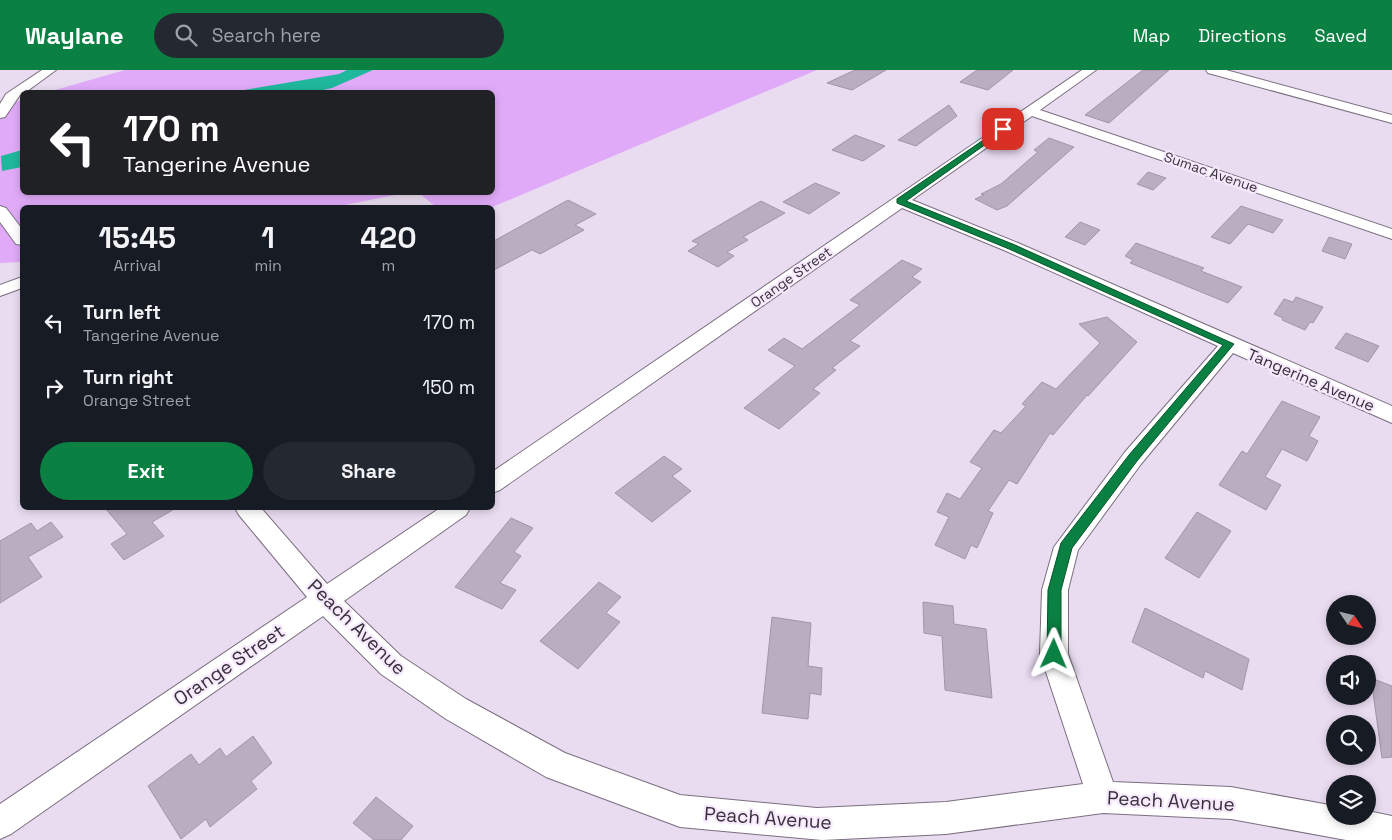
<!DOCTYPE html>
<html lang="en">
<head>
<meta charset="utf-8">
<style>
	body { margin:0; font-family:"Space Grotesk",sans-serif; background:#242831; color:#f1f3f6; height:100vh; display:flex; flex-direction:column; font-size:19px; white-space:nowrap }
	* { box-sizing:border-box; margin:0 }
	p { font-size:16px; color:#9ea1a6 }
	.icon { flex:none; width:28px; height:28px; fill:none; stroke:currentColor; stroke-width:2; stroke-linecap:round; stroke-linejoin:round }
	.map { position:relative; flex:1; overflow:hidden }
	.drawer { position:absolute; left:20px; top:135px; width:475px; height:305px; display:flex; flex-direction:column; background:#171b24; border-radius:8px; box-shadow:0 2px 8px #0003 }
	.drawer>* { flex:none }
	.hud { position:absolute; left:20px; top:20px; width:475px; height:105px; border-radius:8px; box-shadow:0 2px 8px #0003; background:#202124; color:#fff; overflow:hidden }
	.needle { width:32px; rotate:125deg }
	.fabs { position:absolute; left:1326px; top:525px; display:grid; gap:10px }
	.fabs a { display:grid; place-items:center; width:50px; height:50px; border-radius:50%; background:#171b24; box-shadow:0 2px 8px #0003; font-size:25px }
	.pin { position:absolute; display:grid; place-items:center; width:42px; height:42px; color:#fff; margin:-21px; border-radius:10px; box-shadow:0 2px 8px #0006 }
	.me { position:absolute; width:55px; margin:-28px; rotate:1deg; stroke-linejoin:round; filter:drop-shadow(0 0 4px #0008) }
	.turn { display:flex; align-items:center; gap:18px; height:105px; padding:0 20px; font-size:22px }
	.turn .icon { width:65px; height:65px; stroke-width:2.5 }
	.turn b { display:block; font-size:35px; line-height:42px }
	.eta { display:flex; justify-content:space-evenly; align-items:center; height:85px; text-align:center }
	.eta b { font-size:30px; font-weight:700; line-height:35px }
	.button { display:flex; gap:10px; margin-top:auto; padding:10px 20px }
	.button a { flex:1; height:58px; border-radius:30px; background:#0b8043; color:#fff; font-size:20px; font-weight:700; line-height:58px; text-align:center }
	.button a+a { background:#242831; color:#f1f3f6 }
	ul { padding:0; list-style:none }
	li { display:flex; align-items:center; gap:15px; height:65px; padding:0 20px }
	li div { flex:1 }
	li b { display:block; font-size:19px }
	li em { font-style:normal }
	header { display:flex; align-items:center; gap:30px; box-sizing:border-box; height:70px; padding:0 25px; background:#0b8043; color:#fff }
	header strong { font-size:24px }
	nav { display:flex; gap:28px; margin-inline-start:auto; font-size:18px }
	.search { width:350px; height:45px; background:#242831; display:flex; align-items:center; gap:12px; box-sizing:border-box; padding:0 18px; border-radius:28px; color:#9ea1a6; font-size:19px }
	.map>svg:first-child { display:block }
	.green { fill:#e0aaf8 }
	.water { fill:#1fb89c }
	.building { fill:#baadc0; stroke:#a195a7 }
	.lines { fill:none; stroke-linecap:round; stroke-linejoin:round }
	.street-casing { stroke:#7a6e7f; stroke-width:2 }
	.street { fill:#fff; fill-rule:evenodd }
	.route { fill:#0b8043; stroke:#07532c }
	.labels { text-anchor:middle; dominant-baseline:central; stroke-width:4.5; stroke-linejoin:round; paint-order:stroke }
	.far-street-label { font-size:14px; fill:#363138; stroke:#f7e9fd }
	.street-label { font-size:16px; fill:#363138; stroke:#f7e9fd }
	.near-street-label { font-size:19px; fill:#363138; stroke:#f7e9fd }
</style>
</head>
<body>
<header>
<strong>Waylane</strong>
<div class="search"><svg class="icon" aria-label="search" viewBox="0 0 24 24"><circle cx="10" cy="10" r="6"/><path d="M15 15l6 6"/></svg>Search here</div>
<nav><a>Map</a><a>Directions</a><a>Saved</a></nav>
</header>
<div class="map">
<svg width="1392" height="770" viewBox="0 0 1392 770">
	<rect width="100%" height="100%" fill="#e9dcf0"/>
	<g class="green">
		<polygon points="125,0 817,0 490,138 436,137 419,123 492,122 492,22 48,22"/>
		<polygon points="22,30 22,122 405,123 330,138 22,138 22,192 0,193 0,36"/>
	</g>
	<g class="water">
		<polygon points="347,0 373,0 332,18 314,22 232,22 339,4"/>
		<polygon points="22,80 22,97 2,101 1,86"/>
	</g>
	<g class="building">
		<polygon points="855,0 886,0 852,20 827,13"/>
		<polygon points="977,0 1013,0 988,20 960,12"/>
		<polygon points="1143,0 1169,0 1109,53 1085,45"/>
		<polygon points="949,35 957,46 916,76 898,70"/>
		<polygon points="855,65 885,76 863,91 832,80"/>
		<polygon points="1049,68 1074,77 1007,136 997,140 975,129 984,125 981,124 1001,114 1038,82 1034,80"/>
		<polygon points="1148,102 1166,108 1153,120 1137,114"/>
		<polygon points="815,113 840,123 809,144 783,132"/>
		<polygon points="568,130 596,144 575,155 584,160 540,184 532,180 492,201 492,172"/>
		<polygon points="761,131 785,143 743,167 748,170 727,182 734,186 718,197 688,181 699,174 692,171"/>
		<polygon points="1241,136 1283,150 1273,163 1248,154 1230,174 1211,167"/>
		<polygon points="1080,152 1100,160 1085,175 1065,167"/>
		<polygon points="1329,167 1352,174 1345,189 1322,181"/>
		<polygon points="1136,173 1204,198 1201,201 1242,217 1228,233 1130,193 1133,190 1125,186"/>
		<polygon points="902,190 922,199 912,207 921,212 850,271 860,276 832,298 836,300 813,319 820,323 779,359 744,338 795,296 768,280 784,268 802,279 860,235 850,230"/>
		<polygon points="1296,227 1323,237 1313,253 1310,252 1305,260 1282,250 1283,248 1274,244 1284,229 1293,232"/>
		<polygon points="1107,247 1137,272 1088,326 1087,325 1053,365 1050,363 1017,414 1009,410 988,441 993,443 977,478 971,475 965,489 935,475 949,447 937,442 947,423 960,429 982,398 970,392 994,360 1001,363 1026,336 1022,334 1042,312 1056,319 1100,273 1079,254"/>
		<polygon points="1346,263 1379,276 1368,292 1335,278"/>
		<polygon points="1282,331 1320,347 1309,366 1318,371 1307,391 1282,379 1265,407 1281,415 1266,440 1219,415 1242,381 1247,384"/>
		<polygon points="664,386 682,399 672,406 691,421 652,452 615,423"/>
		<polygon points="105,438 176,438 152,452 164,466 124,490 111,474 127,464"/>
		<polygon points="1197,442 1231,461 1199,508 1165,488"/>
		<polygon points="511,448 533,458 514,482 521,486 500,513 516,520 502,539 455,517"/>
		<polygon points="51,452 63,467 28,487 42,507 0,533 0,471 31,453 37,461"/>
		<polygon points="599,512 621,527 606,543 620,552 578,599 540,571"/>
		<polygon points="923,532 953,536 954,554 986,559 992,628 945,620 942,566 924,563"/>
		<polygon points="1145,538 1249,589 1242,620 1205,601 1203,608 1132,572"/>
		<polygon points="772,547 811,553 808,596 822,598 821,625 810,623 808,649 762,643"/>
		<polygon points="1371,608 1392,616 1392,687 1382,688"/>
		<polygon points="253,666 272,693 251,711 257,719 210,757 206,749 181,769 148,716 191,684 199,695 220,678 226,687"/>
		<polygon points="376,727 413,756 401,770 374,770 353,753"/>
	</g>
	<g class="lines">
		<g class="street-casing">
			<g id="street">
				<polygon points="42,0 56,0 26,22 22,22 5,47 0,48 0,34 6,24"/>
				<polygon points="1082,0 1096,0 1040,40 1392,159 1392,169 1032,46 912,130 1018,173 1392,336 1392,353 1233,283 1141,394 1078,480 1068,520 1068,584 1113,712 1231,717 1335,736 1335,746 1368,746 1368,741 1392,746 1392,770 1346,770 1231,749 1103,743 946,764 822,770 680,757 546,707 446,649 381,604 323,546 11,764 0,769 0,734 307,527 239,445 235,438 261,438 327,514 440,438 470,438 466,445 344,531 401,586 466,629 565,683 680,725 817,738 946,732 1083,714 1040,584 1042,520 1054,477 1125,382 1218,276 1006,181 902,138 500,420 492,423 492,402"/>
				<polygon points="1206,0 1226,0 1392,45 1392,53 1208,3"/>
				<polygon points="0,136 6,138 22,159 22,175 16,174 0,152"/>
				<polygon points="22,207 22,218 0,226 0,215"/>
			</g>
		</g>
		<use href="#street" class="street"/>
	</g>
	<polygon class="route" points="1001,58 1007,59 906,131 1015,175 1234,274 1137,391 1072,478 1061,520 1061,584 1059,588 1054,590 1049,588 1047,584 1048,520 1061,473 1129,385 1223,275 1009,179 897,133 897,129"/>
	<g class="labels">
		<g class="far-street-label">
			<text transform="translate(1211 102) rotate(19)">Sumac Avenue</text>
			<text transform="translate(791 207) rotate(-35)">Orange Street</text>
		</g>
		<g class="street-label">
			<text transform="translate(1311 310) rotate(23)">Tangerine Avenue</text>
		</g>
		<g class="near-street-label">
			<text transform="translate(357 557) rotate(44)">Peach Avenue</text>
			<text transform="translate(229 595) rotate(-34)">Orange Street</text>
			<text transform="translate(1171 731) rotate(3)">Peach Avenue</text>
			<text transform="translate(768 748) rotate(4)">Peach Avenue</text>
		</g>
	</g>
</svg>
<div class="fabs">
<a><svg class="needle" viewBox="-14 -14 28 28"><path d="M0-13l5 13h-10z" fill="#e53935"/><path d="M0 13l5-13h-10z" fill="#9ea1a6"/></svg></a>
<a><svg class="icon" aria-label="sound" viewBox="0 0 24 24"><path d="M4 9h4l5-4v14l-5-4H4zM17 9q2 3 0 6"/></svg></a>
<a><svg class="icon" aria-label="search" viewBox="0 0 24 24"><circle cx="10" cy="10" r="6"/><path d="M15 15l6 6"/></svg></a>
<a><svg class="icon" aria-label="layers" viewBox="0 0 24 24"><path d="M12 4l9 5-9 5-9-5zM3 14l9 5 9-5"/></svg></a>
</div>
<div class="pin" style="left:1003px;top:59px;background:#d93025"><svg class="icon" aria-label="arrive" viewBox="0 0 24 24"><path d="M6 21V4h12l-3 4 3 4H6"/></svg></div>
<svg class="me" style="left:1054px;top:584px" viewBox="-20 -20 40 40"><path d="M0-17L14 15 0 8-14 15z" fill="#0b8043" stroke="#fff" stroke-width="4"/></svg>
<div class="hud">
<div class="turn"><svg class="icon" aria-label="left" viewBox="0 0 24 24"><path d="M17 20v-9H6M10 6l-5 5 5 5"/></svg><div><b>170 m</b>Tangerine Avenue</div></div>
</div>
<section class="drawer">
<div class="eta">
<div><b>15:45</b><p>Arrival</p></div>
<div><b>1</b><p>min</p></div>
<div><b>420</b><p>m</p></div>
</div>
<ul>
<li><svg class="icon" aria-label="left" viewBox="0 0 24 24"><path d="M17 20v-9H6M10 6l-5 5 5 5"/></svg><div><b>Turn left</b><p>Tangerine Avenue</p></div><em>170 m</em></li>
<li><svg class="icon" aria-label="right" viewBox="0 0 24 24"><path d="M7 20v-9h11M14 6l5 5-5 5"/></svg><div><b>Turn right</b><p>Orange Street</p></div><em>150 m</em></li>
</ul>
<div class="button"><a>Exit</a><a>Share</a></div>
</section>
</div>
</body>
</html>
